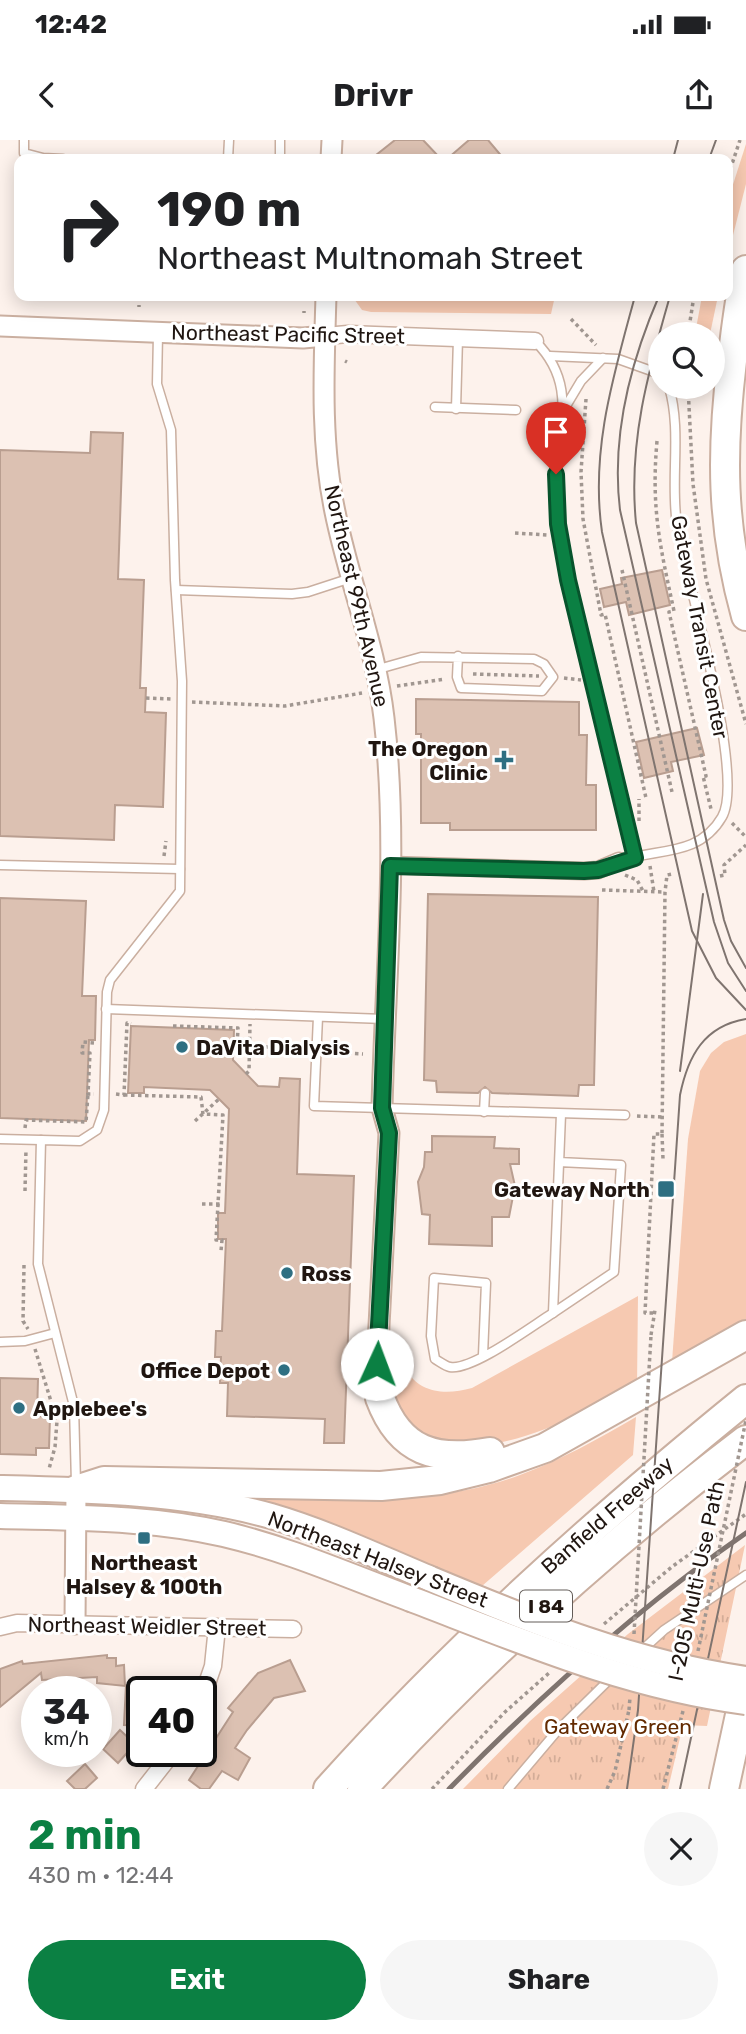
<!DOCTYPE html>
<html lang="en">
<head>
<meta charset="utf-8">
<style>
	body { margin:0; font-family:Rubik,sans-serif; background:#f6f6f6; color:#202124; height:100vh; display:flex; flex-direction:column; font-size:26px; white-space:nowrap }
	* { box-sizing:border-box; margin:0 }
	p { font-size:23px; color:#757577 }
	.icon { flex:none; width:38px; height:38px; fill:none; stroke:currentColor; stroke-width:2; stroke-linecap:round; stroke-linejoin:round }
	.map { position:relative; height:1649px; overflow:hidden }
	.side { display:flex; flex-direction:column; background:#fff; flex:1 }
	.side>* { flex:none }
	.guide { position:absolute; left:14px; top:14px; width:719px; height:147px; border-radius:14px; box-shadow:0 4px 18px #0003; background:#fff; color:#202124; overflow:hidden }
	.tools { position:absolute; left:648px; top:182px; display:grid; gap:14px }
	.tools a { display:grid; place-items:center; width:77px; height:77px; border-radius:50%; background:#fff; box-shadow:0 4px 18px #0003; font-size:35px }
	.speed { position:absolute; left:21px; top:1536px; display:flex; gap:14px; font-size:35px; font-weight:700; text-align:center }
	.speed>* { display:grid; place-content:center; width:91px; height:91px; border-radius:50%; background:#fff; box-shadow:0 4px 18px #0003; line-height:1 }
	.speed small { font-size:18px; font-weight:400 }
	.speed .limit { border:4px solid #111; border-radius:10px; background:#fff; color:#111 }
	.pin { position:absolute; display:grid; place-items:center; width:60px; height:60px; color:#fff; margin:-72px -30px; border-radius:50% 50% 50% 0; rotate:-45deg; box-shadow:0 0 7px #0007 }
	.pin .icon { rotate:45deg }
	.me { position:absolute; width:77px; margin:-38px; rotate:2deg; stroke-linejoin:round; filter:drop-shadow(0 0 5px #0008) }
	.turn { display:flex; align-items:center; gap:24px; height:147px; padding:0 28px; font-size:32px }
	.turn .icon { width:91px; height:91px; stroke-width:2.5 }
	.turn b { display:block; font-size:49px; line-height:60px }
	.round { display:grid; place-items:center; flex:none; width:74px; height:74px; border-radius:37px; background:#f6f6f6 }
	.headline { display:flex; align-items:center; justify-content:space-between; height:119px; padding:0 28px }
	h1 { font-size:42px; font-weight:700; line-height:52px; color:#0b8043 }
	.action { display:flex; gap:14px; margin-top:auto; padding:14px 28px }
	.action a { flex:1; height:80px; border-radius:42px; background:#0b8043; color:#fff; font-size:28px; font-weight:700; line-height:80px; text-align:center }
	.action a+a { background:#f6f6f6; color:#202124 }
	.status { display:flex; justify-content:space-between; align-items:center; height:49px; padding:0 35px; background:#fff; direction:ltr }
	.status svg { height:19px; fill:currentColor }
	header { display:flex; justify-content:space-between; align-items:center; height:91px; padding:0 28px; background:#fff; font-size:32px; font-weight:700 }
	.map>svg:first-child { display:block }
	.green { fill:#f6c9b1 }
	.park { fill:url(#park-tufts) }
	.building { fill:#dcc1b2; stroke:#b99e90; stroke-width:2 }
	.lines { fill:none; stroke-linecap:round; stroke-linejoin:round }
	.service-casing { stroke:#caafa0; stroke-width:11 }
	.minor-casing { stroke:#caafa0; stroke-width:19 }
	.tertiary-casing { stroke:#caafa0; stroke-width:23 }
	.primary-casing { stroke:#caafa0; stroke-width:28 }
	.motorway-casing { stroke:#caafa0; stroke-width:32 }
	.path { stroke:#a19791; stroke-width:3.5; stroke-dasharray:3.5 3.5; stroke-linecap:butt }
	.service { stroke:#fff; stroke-width:8 }
	.minor { stroke:#fff; stroke-width:16 }
	.tertiary { stroke:#fff; stroke-width:19 }
	.primary { stroke:#fff; stroke-width:24 }
	.motorway { stroke:#fff; stroke-width:28 }
	.tram { stroke:#7f746f; stroke-width:2 }
	.rail { stroke:#7f746f; stroke-width:5 }
	.primary-bridge-casing { stroke:#caafa0; stroke-width:28; stroke-linecap:butt }
	.path-bridge { stroke:#a19791; stroke-width:3.5; stroke-dasharray:3.5 3.5; stroke-linecap:butt }
	.primary-bridge { stroke:#fff; stroke-width:24 }
	.route-casing { stroke:#07532c; stroke-width:18 }
	.route { stroke:#0b8043; stroke-width:12 }
	.poi-dot { fill:#2e6f82; stroke:#fff; stroke-width:2.5 }
	.labels { text-anchor:middle; dominant-baseline:central; stroke-width:6; stroke-linejoin:round; paint-order:stroke }
	.shield { fill:#fff; stroke:#635c58; stroke-width:2 }
	.shield-label { font-size:19px; font-weight:bold; fill:#201611 }
	.street-label { font-size:21px; fill:#201611; stroke:#fff }
	.poi-label { font-size:21px; font-weight:bold; fill:#201611; stroke:#fff; text-anchor:end }
	.park-label { font-size:21px; fill:#632a01; stroke:#fff }
</style>
</head>
<body>
<div class="status"><b>12:42</b><svg viewBox="0 0 49 12"><path d="M0 12V9h3v3zM5 12V6h3v6zM10 12V3h3v9zM15 12V0h3v12zM26 1h20v11H26zM47 4h2v5h-2z"/></svg></div>
<header><svg class="icon" aria-label="back" viewBox="0 0 24 24"><path d="M15 5l-7 7 7 7"/></svg>Drivr<svg class="icon" aria-label="share" viewBox="0 0 24 24"><path d="M12 15V3M7 8l5-5 5 5M5 13v7h14v-7"/></svg></header>
<div class="map">
<svg width="746" height="1649" viewBox="0 0 746 1649">
	<defs>
		<pattern id="park-tufts" width="24" height="20" patternUnits="userSpaceOnUse" patternTransform="scale(1.75)"><rect width="24" height="20" fill="#f6c9b1"/><path d="M3 7l-1-3M5 7V3M7 7l1-3M15 17l-1-3M17 17v-4M19 17l1-3" fill="none" stroke="#d3ac97"/></pattern>
	</defs>
	<rect width="100%" height="100%" fill="#fdf2ec"/>
	<g class="green">
		<polygon points="746,4 746,44 728,115 728,60"/>
		<polygon points="352,156 555,156 551,174 371,172 362,170"/>
		<polygon points="702,156 718,156 710,194 695,194"/>
		<polygon points="746,894 746,1184 672,1222 688,999 700,931 711,913 724,902"/>
		<path d="M638,1156l-1,90c-55,28 -171,93 -225,40 -17,-18 -21,-35 -18,-59l11,1c14,26 41,27 67,20z"/>
		<path d="M636,1277l-3,38 -151,131 -169,-68 -65,-19v-4c92,5 185,12 272,-20 41,-15 78,-36 116,-58z"/>
	</g>
	<polygon class="park" points="745,1405 707,1586 683,1585 668,1649 463,1649 530,1581 628,1494"/>
	<g class="building">
		<polygon points="395,0 423,0 441,19 371,19"/>
		<polygon points="469,0 488,0 504,19 447,19"/>
		<polygon points="91,292 123,293 118,439 144,440 140,548 146,548 145,572 166,573 163,667 115,665 114,700 0,696 0,310 90,313"/>
		<polygon points="662,430 670,465 629,475 626,462 604,467 600,449 622,444 621,438"/>
		<polygon points="416,559 579,562 579,595 587,595 586,645 596,645 596,690 450,690 450,683 421,683 421,594 416,594"/>
		<polygon points="697,588 704,615 671,622 673,631 644,638 636,602"/>
		<polygon points="428,754 598,757 594,945 579,945 578,956 492,953 485,947 478,953 437,952 436,941 424,940"/>
		<polygon points="0,758 86,761 82,856 96,856 95,900 89,900 86,981 0,978"/>
		<polygon points="131,886 234,890 233,920 258,946 279,947 280,938 300,939 297,1034 354,1036 344,1303 324,1303 325,1279 227,1276 228,1243 220,1243 221,1217 215,1217 216,1191 222,1191 226,1099 218,1099 218,1073 225,1073 229,969 210,950 144,947 144,953 128,953"/>
		<polygon points="432,996 495,997 494,1008 519,1009 519,1024 510,1024 515,1046 509,1077 492,1077 492,1106 429,1104 430,1075 422,1074 418,1042 424,1027 425,1012 432,1012"/>
		<polygon points="0,1238 38,1239 37,1276 50,1277 49,1308 36,1308 36,1315 0,1314"/>
		<polygon points="107,1515 107,1518 116,1518 116,1526 124,1525 125,1546 97,1543 97,1537 42,1540 41,1533 0,1567 0,1529 22,1521 23,1524"/>
		<polygon points="290,1520 305,1551 274,1558 247,1590 235,1608 250,1618 238,1640 222,1631 209,1649 201,1649 189,1640 233,1572 228,1568 258,1533"/>
		<polygon points="126,1545 142,1545 142,1586 124,1585"/>
		<polygon points="120,1590 135,1604 118,1623 103,1609"/>
		<polygon points="85,1624 97,1638 85,1649 75,1649 67,1641"/>
	</g>
	<g class="lines">
		<g class="service-casing">
			<g id="service">
				<polyline points="24,0 24,13 43,18 63,19"/>
				<polyline points="228,19 229,0"/>
				<polyline points="280,19 280,0"/>
				<path d="M535,201c47,47 19,92 22,151 3,64 20,126 35,189 14,59 25,118 42,176"/>
				<polyline points="550,216 618,219 660,234"/>
				<polyline points="435,267 516,270"/>
				<polyline points="456,269 458,198"/>
				<polyline points="563,271 581,241 603,218"/>
				<polyline points="176,450 292,454 308,452 351,438"/>
				<polyline points="375,530 421,517 534,519 544,524 553,537 542,551 461,548 457,537 458,516"/>
				<path d="M619,721c38,-13 80,-4 103,-44 24,-41 -36,-238 -45,-292 -7,-45 5,-94 -8,-138"/>
				<polyline points="0,725 180,729"/>
				<polyline points="106,869 384,879"/>
				<polyline points="318,877 314,966 625,975"/>
				<polyline points="484,972 485,953"/>
				<polyline points="0,999 41,1000"/>
				<polyline points="559,1022 621,1025 614,1132 553,1173 561,974"/>
				<polyline points="0,1202 25,1201 55,1193"/>
				<path d="M483,1215l3,-72 -52,-5 -3,58 4,23c4,2 10,7 15,8 22,4 82,-41 103,-54"/>
				<polyline points="76,1344 74,1266 38,1124 41,1000 80,1001 97,990 104,970 107,852 110,840 180,751 182,541 175,440 171,290 157,244 158,194"/>
				<polyline points="641,1511 664,1490 746,1435"/>
				<polyline points="508,1649 558,1590 613,1536"/>
			</g>
		</g>
		<g class="minor-casing">
			<g id="minor">
				<polyline points="325,196 348,194 535,201"/>
				<polyline points="390,725 584,731 598,730 619,721"/>
				<polyline points="0,1487 17,1483 59,1484 293,1489"/>
				<polyline points="201,1561 213,1526 217,1487"/>
				<polyline points="144,1649 173,1612"/>
			</g>
		</g>
		<g class="tertiary-casing">
			<g id="tertiary">
				<polyline points="331,19 332,0"/>
				<path d="M326,156c-2,71 -6,145 9,216 14,69 41,136 49,206 15,129 1,260 -2,390l7,25 -12,231 3,34"/>
				<polyline points="0,186 303,198 325,196"/>
				<polyline points="75,1484 76,1350"/>
			</g>
		</g>
		<g class="primary-casing">
			<g id="primary">
				<path d="M0,1348c88,2 186,4 271,28 55,16 107,41 160,63"/>
				<path d="M0,1376c74,2 151,1 224,18 64,15 125,42 187,65"/>
			</g>
		</g>
		<g class="motorway-casing">
			<g id="motorway">
				<path d="M746,130c-7,30 -10,60 -14,91 -11,91 -11,165 14,255"/>
				<path d="M380,1258c20,54 56,64 110,54"/>
				<polyline points="76,1350 104,1341 381,1346 440,1340 489,1328 545,1308 746,1195"/>
				<path d="M328,1649c128,-143 269,-269 418,-390"/>
				<path d="M362,1649c117,-127 246,-244 384,-349"/>
				<polyline points="724,1649 746,1547"/>
			</g>
		</g>
		<g class="path">
			<polyline points="728,36 740,0"/>
			<polyline points="139,167 139,165"/>
			<polyline points="304,171 304,173"/>
			<polyline points="571,179 596,205"/>
			<polyline points="688,194 694,156"/>
			<polyline points="345,221 347,222"/>
			<polyline points="688,247 693,344 706,439 746,584"/>
			<polyline points="586,259 581,332 583,379 601,475 605,474 646,658"/>
			<path d="M657,301c-6,68 3,105 17,170l-5,1 37,164h-3l8,33"/>
			<polyline points="515,393 548,395"/>
			<polyline points="622,430 672,652"/>
			<polyline points="473,534 539,536"/>
			<polyline points="564,538 581,540"/>
			<polyline points="397,546 445,539"/>
			<polyline points="146,558 171,559"/>
			<polyline points="192,562 285,566 362,553"/>
			<polyline points="639,681 639,659"/>
			<polyline points="732,683 746,697"/>
			<polyline points="164,716 166,701"/>
			<polyline points="650,726 654,752"/>
			<polyline points="625,735 637,740 643,751"/>
			<polyline points="720,736 725,735 724,725 746,705"/>
			<polyline points="602,750 665,752"/>
			<polyline points="173,886 238,888 237,907 307,907"/>
			<polyline points="94,903 83,902 82,913 90,913 88,954 94,954"/>
			<polyline points="327,912 363,914"/>
			<polyline points="246,934 249,931 250,884"/>
			<polyline points="116,954 124,955 127,883 131,884"/>
			<polyline points="124,955 201,957 203,974 223,975 216,1100 222,1100 221,1111"/>
			<polyline points="637,976 663,977"/>
			<polyline points="195,981 219,959"/>
			<polyline points="25,988 26,980 86,982 88,954"/>
			<polyline points="662,994 663,1019"/>
			<polyline points="25,1051 26,1009"/>
			<polyline points="202,1064 220,1064"/>
			<polyline points="24,1125 23,1181 28,1189"/>
			<polyline points="653,1173 645,1173 654,994 662,994 665,752 667,735 672,734"/>
			<polyline points="651,1195 655,1170"/>
			<polyline points="35,1209 57,1281 55,1307 49,1329"/>
			<polyline points="604,1484 673,1426 746,1374"/>
			<polyline points="432,1649 505,1572 549,1533"/>
			<polyline points="607,1649 615,1631 629,1570"/>
			<polyline points="663,1649 683,1571"/>
		</g>
		<use href="#service" class="service"/>
		<use href="#minor" class="minor"/>
		<use href="#tertiary" class="tertiary"/>
		<use href="#primary" class="primary"/>
		<use href="#motorway" class="motorway"/>
		<g class="tram">
			<polyline points="673,19 678,0"/>
			<polyline points="709,19 716,0"/>
			<path d="M635,156c-21,78 -45,154 -33,236l90,399 24,47 30,32"/>
			<path d="M659,156c-29,67 -48,140 -39,214l94,412 14,41 18,28"/>
			<path d="M670,156c-22,76 -42,147 -34,227l88,397 7,21 15,27"/>
			<polyline points="680,931 703,754"/>
			<path d="M627,1649l11,-79 42,-615c8,-39 24,-69 66,-76"/>
			<polyline points="680,1649 746,1342"/>
		</g>
		<path class="rail" d="M449,1649c92,-94 188,-181 297,-256"/>
		<g class="primary-bridge-casing">
			<g id="primary-bridge">
				<path d="M431,1439c103,43 203,84 315,100"/>
				<path d="M411,1459c110,42 217,88 335,103"/>
			</g>
		</g>
		<g class="path-bridge">
			<polyline points="634,1494 651,1195"/>
			<polyline points="698,1511 746,1280"/>
			<polyline points="629,1570 630,1557"/>
		</g>
		<use href="#primary-bridge" class="primary-bridge"/>
	</g>
	<g class="lines">
		<g class="route-casing">
			<polyline id="route" points="377,1224 389,993 382,968 390,726 584,731 598,730 635,718 568,440 558,384 556,334"/>
		</g>
		<use href="#route" class="route"/>
	</g>
	<g class="poi-dot">
		<path d="M500.5 609.5h7v7h7v7h-7v7h-7v-7h-7v-7h7z"/>
		<circle cx="182" cy="907" r="7"/>
		<rect x="657" y="1040" width="18" height="18" rx="3.5"/>
		<circle cx="287" cy="1133" r="7"/>
		<circle cx="284" cy="1230" r="7"/>
		<circle cx="19" cy="1268" r="7"/>
		<rect x="137" y="1391" width="14" height="14" rx="3.5"/>
	</g>
	<g class="labels">
		<rect class="shield" x="520" y="1450.5" width="52" height="31" rx="5"/>
		<g class="shield-label">
			<text x="546" y="1466">I 84</text>
		</g>
		<g class="street-label">
			<text transform="translate(288 194) rotate(1)">Northeast Pacific Street</text>
			<text transform="translate(357 456) rotate(77)">Northeast 99th Avenue</text>
			<text transform="translate(700 487) rotate(79)">Gateway Transit Center</text>
			<text transform="translate(607 1375) rotate(-41)">Banfield Freeway</text>
			<text transform="translate(378 1419) rotate(21)">Northeast Halsey Street</text>
			<text transform="translate(696 1441) rotate(-78)">I-205 Multi-Use Path</text>
			<text transform="translate(147 1486) rotate(1)">Northeast Weidler Street</text>
		</g>
		<g class="poi-label">
			<text x="488" y="608">The Oregon<tspan x="488" dy="24">Clinic</tspan></text>
			<text x="196" y="907" text-anchor="start">DaVita Dialysis</text>
			<text x="650" y="1049">Gateway North</text>
			<text x="301" y="1133" text-anchor="start">Ross</text>
			<text x="270" y="1230">Office Depot</text>
			<text x="33" y="1268" text-anchor="start">Applebee's</text>
			<text x="144" y="1422" text-anchor="middle">Northeast<tspan x="144" dy="24">Halsey &amp; 100th</tspan></text>
		</g>
		<g class="park-label">
			<text x="618" y="1586">Gateway Green</text>
		</g>
	</g>
</svg>
<div class="tools">
<a><svg class="icon" aria-label="search" viewBox="0 0 24 24"><circle cx="10" cy="10" r="6"/><path d="M15 15l6 6"/></svg></a>
</div>
<div class="speed"><div>34<small>km/h</small></div><div class="limit">40</div></div>
<div class="pin" style="left:556px;top:334px;background:#d93025"><svg class="icon" aria-label="arrive" viewBox="0 0 24 24"><path d="M6 21V4h12l-3 4 3 4H6"/></svg></div>
<svg class="me" style="left:377px;top:1224px" viewBox="-20 -20 40 40"><circle r="19" fill="#fff"/><path d="M0-13L10 11 0 6-10 11z" fill="#0b8043"/></svg>
<div class="guide">
<div class="turn"><svg class="icon" aria-label="right" viewBox="0 0 24 24"><path d="M7 20v-9h11M14 6l5 5-5 5"/></svg><div><b>190 m</b>Northeast Multnomah Street</div></div>
</div>
</div>
<section class="side">
<div class="headline"><div><h1>2 min</h1><p>430 m · 12:44</p></div><a class="round"><svg class="icon" aria-label="close" viewBox="0 0 24 24"><path d="M6 6l12 12M18 6L6 18"/></svg></a></div>
<div class="action"><a>Exit</a><a>Share</a></div>
</section>
</body>
</html>
